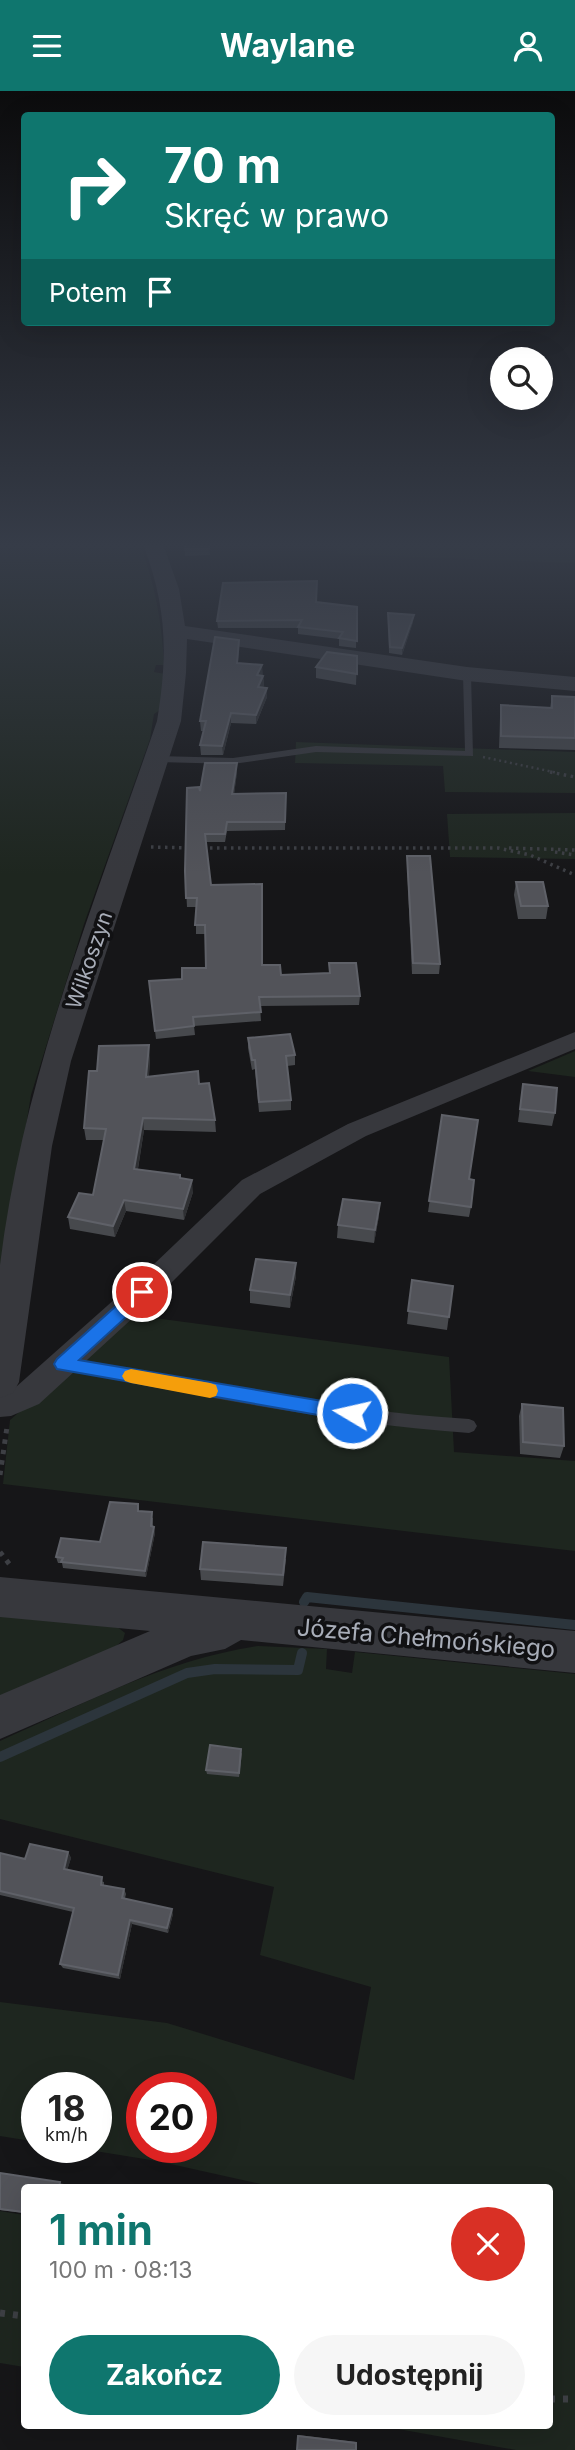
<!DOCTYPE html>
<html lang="pl">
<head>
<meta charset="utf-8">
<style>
	body { margin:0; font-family:Inter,sans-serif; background:#f6f6f6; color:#222; height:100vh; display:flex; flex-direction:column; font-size:26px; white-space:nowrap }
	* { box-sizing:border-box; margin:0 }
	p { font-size:23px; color:#767676 }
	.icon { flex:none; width:38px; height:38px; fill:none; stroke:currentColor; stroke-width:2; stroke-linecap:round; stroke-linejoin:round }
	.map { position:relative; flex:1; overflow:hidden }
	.details { position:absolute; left:21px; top:2093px; width:532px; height:245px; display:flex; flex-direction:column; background:#fff; border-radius:7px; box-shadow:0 7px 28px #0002 }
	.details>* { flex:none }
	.guide { position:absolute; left:21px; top:21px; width:534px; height:214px; border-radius:7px; box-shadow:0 7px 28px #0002; background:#0f766e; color:#fff; overflow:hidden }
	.controls { position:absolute; left:490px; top:256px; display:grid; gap:14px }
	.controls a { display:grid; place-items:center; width:63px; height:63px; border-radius:50%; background:#fff; box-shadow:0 7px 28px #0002; font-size:35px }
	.speed { position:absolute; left:21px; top:1981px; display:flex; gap:14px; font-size:35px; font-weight:700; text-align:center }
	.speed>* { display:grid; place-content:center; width:91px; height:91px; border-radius:50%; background:#fff; box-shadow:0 7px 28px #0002; line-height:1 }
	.speed small { font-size:18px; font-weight:400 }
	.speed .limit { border:10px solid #d22; background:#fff; color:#111 }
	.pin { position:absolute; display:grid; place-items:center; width:60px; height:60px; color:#fff; margin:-30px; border:4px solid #fff; border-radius:50%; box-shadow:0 2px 7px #0007 }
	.me { position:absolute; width:77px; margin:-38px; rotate:279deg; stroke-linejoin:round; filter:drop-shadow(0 0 5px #0008) }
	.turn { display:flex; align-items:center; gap:24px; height:147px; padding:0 28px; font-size:32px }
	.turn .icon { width:91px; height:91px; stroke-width:2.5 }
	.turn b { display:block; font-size:49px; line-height:60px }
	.then { display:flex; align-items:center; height:66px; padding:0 28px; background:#0003; gap:14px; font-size:26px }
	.round { display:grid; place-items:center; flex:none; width:74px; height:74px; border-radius:37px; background:#f6f6f6 }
	.overview { display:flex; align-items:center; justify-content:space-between; height:119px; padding:0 28px }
	h1 { font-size:42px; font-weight:700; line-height:52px; color:#0f766e }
	.action { display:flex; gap:14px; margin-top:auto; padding:14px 28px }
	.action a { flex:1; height:80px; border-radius:42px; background:#0f766e; color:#fff; font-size:28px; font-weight:700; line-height:80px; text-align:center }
	.action a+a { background:#f6f6f6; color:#222 }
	header { display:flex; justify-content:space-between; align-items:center; height:91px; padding:0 28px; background:#0f766e; color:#fff; font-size:32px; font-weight:700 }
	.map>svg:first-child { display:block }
	.green { fill:#1e261f; fill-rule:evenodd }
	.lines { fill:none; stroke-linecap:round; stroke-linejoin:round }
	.stream { stroke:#2c353c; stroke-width:10 }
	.path-far3 { stroke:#3d3f44; stroke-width:2.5; stroke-dasharray:2 3.5; stroke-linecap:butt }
	.path-far2 { stroke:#3d3f44; stroke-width:3.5; stroke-dasharray:2.5 4.5; stroke-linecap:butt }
	.path-far1 { stroke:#3d3f44; stroke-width:5; stroke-dasharray:4.5 6; stroke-linecap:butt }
	.path { stroke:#3d3f44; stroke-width:7; stroke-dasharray:5 8; stroke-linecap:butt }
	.service { fill:#37383d; fill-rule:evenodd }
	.minor { fill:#37383d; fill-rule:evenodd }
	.tertiary { fill:#37383d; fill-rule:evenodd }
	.wall { fill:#47494d }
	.shaded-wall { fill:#2f3033 }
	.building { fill:#525359; stroke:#5f6168; stroke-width:2 }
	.route { fill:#1a73e8; stroke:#114b97; stroke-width:2 }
	.slow { fill:#f59e0b }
	.labels { text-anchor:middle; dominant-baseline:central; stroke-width:7; stroke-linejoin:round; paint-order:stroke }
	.street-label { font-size:21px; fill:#a8adb8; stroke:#111113 }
	.near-street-label { font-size:24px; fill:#a8adb8; stroke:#111113 }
</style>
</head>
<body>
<header><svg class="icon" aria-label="menu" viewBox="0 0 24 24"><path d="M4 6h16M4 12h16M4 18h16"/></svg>Waylane<svg class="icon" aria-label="person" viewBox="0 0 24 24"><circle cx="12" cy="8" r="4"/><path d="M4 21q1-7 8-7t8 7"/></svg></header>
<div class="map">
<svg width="575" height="2359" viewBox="0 0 575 2359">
	<rect width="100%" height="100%" fill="#161618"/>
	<g class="green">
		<path d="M0,453h140c15,40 22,78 24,121h-8l-2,7 11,2 1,32 -12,8 -4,25 -66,185 -53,171 -31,191z"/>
		<polygon points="337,453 575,453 575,472 338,463"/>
		<polygon points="296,651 575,661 575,702 445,701 443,675 295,672"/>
		<polygon points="575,722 575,768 450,766 447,723"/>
		<polygon points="575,960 575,986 528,980"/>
		<polygon points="132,1224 449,1266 454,1361 575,1370 575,1460 3,1393 10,1329"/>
		<polygon points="0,1523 116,1535 125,1542 123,1549 113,1558 0,1609"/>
		<path d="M258,1555l69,3 -1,20 26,4 3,-21 220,22v776h-59l-135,-24 169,-1v-238h-276l-117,-26 -87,-14h26v-59h-59v54l-37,-6v-134l167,21 187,57 17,-93 -111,-32 14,-68 -274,-68v-78c85,-38 165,-81 258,-95zM142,1997h59v59h-59z"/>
		<polygon points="0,2120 24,2124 24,2276 0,2272"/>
	</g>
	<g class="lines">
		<g class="stream">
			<polyline points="304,1511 307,1506 575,1534"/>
			<polyline points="0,1666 187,1582 215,1578 298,1579 302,1562"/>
		</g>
		<polyline class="path-far3" points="483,666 558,682"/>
		<g class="path-far2">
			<polyline points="550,681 575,686"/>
			<polyline points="151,756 191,757"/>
			<polyline points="203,757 498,757 530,764 575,784"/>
			<polyline points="509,757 575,759"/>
			<polyline points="555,761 575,764"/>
		</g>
		<g class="path-far1">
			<polyline points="0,1384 7,1336"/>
			<polyline points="0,1461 10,1474"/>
		</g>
		<g class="path">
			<polyline points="0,2222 24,2225"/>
			<polyline points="550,2308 575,2308"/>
		</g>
		<g class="service">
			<polygon points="467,580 471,583 473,665 316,661 233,673 158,671 153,668 158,665 233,667 316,655 465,660 463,583"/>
			<path d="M63,1267c135,25 269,52 406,61l5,2 3,5 -3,5 -5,2c-137,-10 -271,-38 -406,-63l-5,-2 -2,-4 2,-4z"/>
		</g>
		<polygon class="minor" points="575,941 575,958 366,1045 260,1103 172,1191 39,1313 11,1325 0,1326 0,1300 17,1295 152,1175 242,1089 348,1033"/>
		<g class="tertiary">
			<path d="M143,453h20l16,45 6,37 282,41 108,10v14l-108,-10 -280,-42 -1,34 -5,48 -110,340 -19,85 -33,236 -6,11 -13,5c0,-44 0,-90 0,-133 23,-189 96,-366 157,-544 11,-66 10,-114 -14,-177z"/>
			<polygon points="0,1486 575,1540 575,1582 241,1549 225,1558 191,1565 0,1648 0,1604 150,1540 0,1526"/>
		</g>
	</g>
	<g class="wall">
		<polygon points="185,453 209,453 210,464 185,465"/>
		<polygon points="316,511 357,516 356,557 339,555 339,548 298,543 298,537 218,537 217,530"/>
		<polygon points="388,522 413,531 402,564 389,562"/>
		<polygon points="239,549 238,572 263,584 264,594 263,596 267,597 267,606 256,633 231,632 223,664 201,664 200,654 204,640 201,640 200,630"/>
		<polygon points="357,565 356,594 316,587 316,576"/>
		<polygon points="552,605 575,606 575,659 499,657 500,626 501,614 550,617"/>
		<polygon points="237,672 237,681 234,703 286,702 285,739 227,740 225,751 206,751 211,794 263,874 281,884 329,882 329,872 360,905 359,914 260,915 261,930 194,935 195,944 156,948 149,890 182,888 206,877 205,843 196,843 196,816 187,816 185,780 200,700"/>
		<polygon points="407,765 440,873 439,883 412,883 407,775"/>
		<polygon points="516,791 548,815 546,828 518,828 514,804"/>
		<polygon points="248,947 295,964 295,974 287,975 291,1009 291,1019 259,1021 255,978 252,979 248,957"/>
		<polygon points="150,966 149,985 199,993 215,1029 216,1041 144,1039 138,1078 180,1084 181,1088 193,1101 184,1129 126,1120 115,1146 70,1138 68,1126 93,1104 104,1049 86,1049 84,1037 97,980"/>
		<polygon points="523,993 555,1022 552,1035 518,1031"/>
		<polygon points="442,1024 469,1088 471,1116 469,1126 428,1121"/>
		<polygon points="379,1125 374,1152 337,1147 338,1134"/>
		<polygon points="296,1185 290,1217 250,1212 250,1199"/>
		<polygon points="412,1189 453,1195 447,1239 407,1233"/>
		<polygon points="522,1313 564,1355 560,1367 520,1363 519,1325"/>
		<polygon points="139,1420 153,1427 153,1436 155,1442 146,1486 63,1477 62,1472 58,1472 56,1466 100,1451"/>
		<polygon points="286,1468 283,1495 201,1489 200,1478"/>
		<polygon points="242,1662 239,1686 207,1683 206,1679"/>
		<polygon points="68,1761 71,1767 67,1779 104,1791 104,1795 124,1798 126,1803 125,1807 173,1823 168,1842 132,1833 120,1888 63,1877 60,1873 73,1821 0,1804 0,1762 25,1768"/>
		<polygon points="0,2082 64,2093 24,2096 24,2122 0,2119"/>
		<polygon points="298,2344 356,2351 356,2352 297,2359"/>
	</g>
	<g class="shaded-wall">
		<polygon points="414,524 413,531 402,564 402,557"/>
		<polygon points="262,574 263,584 257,593 257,584"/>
		<polygon points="263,585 264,594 259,605 258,596"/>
		<polygon points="267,597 267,606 256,633 256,624"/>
		<polygon points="231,622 231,632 223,664 222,655"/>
		<polygon points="237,672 237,681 233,712 232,703"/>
		<polygon points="149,954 150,966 148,997 146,986"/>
		<polygon points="143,1027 144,1039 136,1089 134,1078"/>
		<polygon points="192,1089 193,1101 184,1129 183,1118"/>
		<polygon points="124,1109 126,1120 115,1146 113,1135"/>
		<polygon points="380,1112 379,1125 374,1152 375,1139"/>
		<polygon points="296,1172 296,1185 290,1217 290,1204"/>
		<polygon points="154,1436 155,1442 146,1486 145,1480"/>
		<polygon points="68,1761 71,1767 66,1783 64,1778"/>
		<polygon points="172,1818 173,1823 168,1842 167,1837"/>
		<polygon points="130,1829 132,1833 120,1888 118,1884"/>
	</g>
	<g class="building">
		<polygon points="185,453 209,453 209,458 185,459"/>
		<polygon points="317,490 316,511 357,516 357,550 339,547 343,541 298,536 302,529 217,530 223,492"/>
		<polygon points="388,522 414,524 402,557 390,556"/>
		<polygon points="215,546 239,549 237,572 262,574 257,584 263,585 258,596 267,597 256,624 231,622 222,655 200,654 206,630 200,630"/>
		<polygon points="327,561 357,565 357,583 316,576"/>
		<polygon points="552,605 575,606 575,647 501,645 501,614 552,617"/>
		<polygon points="205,672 237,672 232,703 286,702 285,731 227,731 225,743 205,743 211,794 262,793 262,874 280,874 281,884 330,882 329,872 356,872 360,905 259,906 261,921 193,926 194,935 155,940 149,890 182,888 182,877 206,877 205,834 195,834 197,807 186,807 185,780 187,697 199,696 200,700"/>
		<polygon points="407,765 430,765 440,873 413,872"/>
		<polygon points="516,791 543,791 548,815 521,815"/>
		<polygon points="290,943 295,964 286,965 291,1009 259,1011 255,969 252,969 248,947"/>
		<polygon points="149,954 146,986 198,980 199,993 209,992 215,1029 143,1027 134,1078 180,1084 180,1087 192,1089 183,1118 124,1109 113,1135 68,1126 79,1102 93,1104 106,1038 84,1037 89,980 97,980 99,955"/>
		<polygon points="523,993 557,997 555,1022 520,1018"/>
		<polygon points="442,1024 478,1029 469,1088 474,1089 471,1116 429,1110"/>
		<polygon points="343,1108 380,1112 375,1139 338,1134"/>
		<polygon points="256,1168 296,1172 290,1204 250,1199"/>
		<polygon points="412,1189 453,1195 449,1226 408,1220"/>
		<polygon points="522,1313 563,1317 564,1355 523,1351"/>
		<polygon points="110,1411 138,1413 138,1420 152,1421 151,1435 154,1436 145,1480 61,1471 63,1467 56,1466 61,1447 100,1451"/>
		<polygon points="203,1451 286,1457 283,1484 200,1478"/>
		<polygon points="210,1654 241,1658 239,1682 206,1679"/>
		<polygon points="30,1753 68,1761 64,1778 102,1786 101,1794 124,1798 122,1807 172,1818 167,1837 130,1829 118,1884 60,1873 74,1817 0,1800 0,1762 25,1768"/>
		<polygon points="0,2082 60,2091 59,2096 24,2096 24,2121 0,2118"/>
		<polygon points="298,2345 356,2352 356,2359 297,2359"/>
	</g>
	<linearGradient id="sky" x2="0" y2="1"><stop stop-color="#0c0c0d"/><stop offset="0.58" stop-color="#363c48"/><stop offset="1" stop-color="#363c48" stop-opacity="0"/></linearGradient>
	<rect width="575" height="783" fill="url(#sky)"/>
	<polygon class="route" points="142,1195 150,1201 148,1206 79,1269 352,1315 359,1317 361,1322 359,1327 352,1330 57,1278 54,1273 57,1268 136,1197"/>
	<polygon class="slow" points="131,1278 210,1292 216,1294 218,1300 216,1305 210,1307 131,1292 125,1290 122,1285 125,1280"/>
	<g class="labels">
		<g class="street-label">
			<text transform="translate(89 869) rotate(-71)">Wilkoszyn</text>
		</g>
		<g class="near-street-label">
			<text transform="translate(426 1547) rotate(5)">Józefa Chełmońskiego</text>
		</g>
	</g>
</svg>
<div class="controls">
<a><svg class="icon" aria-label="search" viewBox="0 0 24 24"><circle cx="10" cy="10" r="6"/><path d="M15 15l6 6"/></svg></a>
</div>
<div class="speed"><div>18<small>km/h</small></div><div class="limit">20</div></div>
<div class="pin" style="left:142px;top:1201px;background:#d93025"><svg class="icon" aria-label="arrive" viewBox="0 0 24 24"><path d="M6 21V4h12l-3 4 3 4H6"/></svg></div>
<svg class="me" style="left:352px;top:1322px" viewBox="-20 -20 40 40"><circle r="17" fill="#1a73e8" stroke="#fff" stroke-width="3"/><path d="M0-11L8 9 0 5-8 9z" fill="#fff"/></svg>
<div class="guide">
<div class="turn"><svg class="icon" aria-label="right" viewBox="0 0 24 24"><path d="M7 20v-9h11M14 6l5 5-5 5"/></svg><div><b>70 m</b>Skręć w prawo</div></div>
<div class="then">Potem<svg class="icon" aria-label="arrive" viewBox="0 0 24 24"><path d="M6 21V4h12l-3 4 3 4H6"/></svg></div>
</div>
<section class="details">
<div class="overview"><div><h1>1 min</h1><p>100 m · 08:13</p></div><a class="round" style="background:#d93025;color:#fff"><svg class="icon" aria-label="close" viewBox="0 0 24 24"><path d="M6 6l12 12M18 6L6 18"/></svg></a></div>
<div class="action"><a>Zakończ</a><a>Udostępnij</a></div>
</section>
</div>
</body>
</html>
